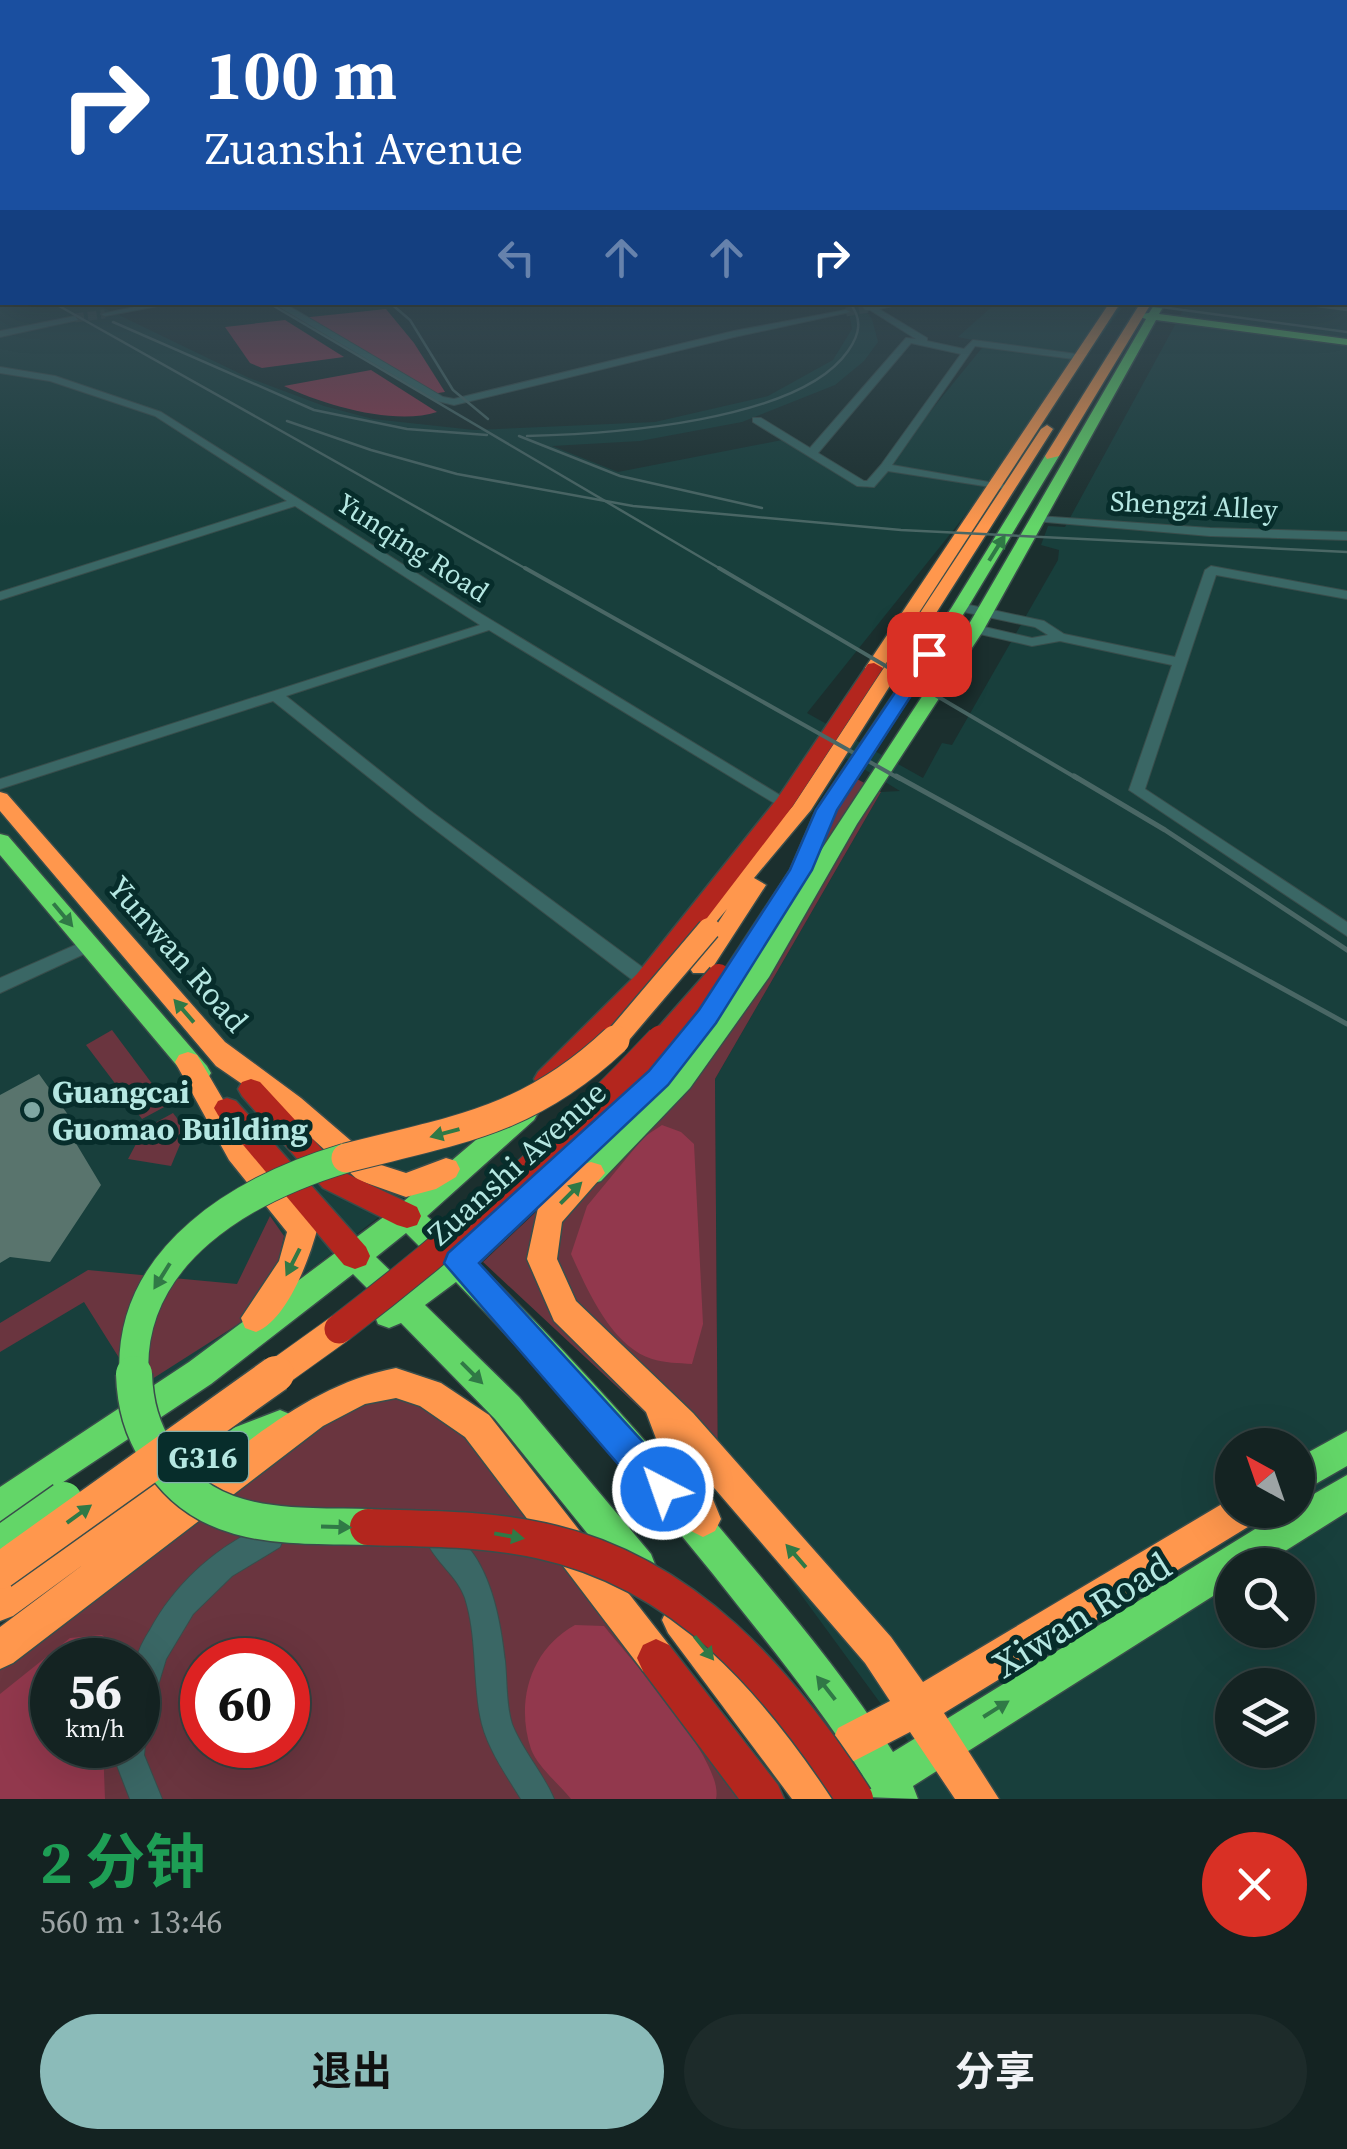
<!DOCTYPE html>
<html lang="zh">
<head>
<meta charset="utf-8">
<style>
	body { margin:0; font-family:"Source Serif 4","Noto Sans SC",serif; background:#1d2b2a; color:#f1f3f6; height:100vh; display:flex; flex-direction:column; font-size:38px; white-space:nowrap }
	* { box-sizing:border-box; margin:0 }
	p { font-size:32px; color:#9da4a5 }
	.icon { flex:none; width:55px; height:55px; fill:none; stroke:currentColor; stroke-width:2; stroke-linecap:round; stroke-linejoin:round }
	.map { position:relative; height:1799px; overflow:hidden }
	.side { display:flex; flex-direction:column; background:#142322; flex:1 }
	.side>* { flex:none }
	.guide { position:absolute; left:0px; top:0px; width:1348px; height:305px; box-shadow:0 10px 40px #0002,0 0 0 2px #334040; background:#1a4fa0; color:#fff; overflow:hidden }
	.needle { width:65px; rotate:320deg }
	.tools { position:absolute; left:1215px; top:1428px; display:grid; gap:20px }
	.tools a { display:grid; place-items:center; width:100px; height:100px; border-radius:50%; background:#142322; box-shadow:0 10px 40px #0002,0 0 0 2px #334040; font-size:50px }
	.speed { position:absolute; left:30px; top:1638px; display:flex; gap:20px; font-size:50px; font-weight:700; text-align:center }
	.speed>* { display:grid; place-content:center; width:130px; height:130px; border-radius:50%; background:#142322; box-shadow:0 10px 40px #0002,0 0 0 2px #334040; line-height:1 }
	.speed small { font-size:25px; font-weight:400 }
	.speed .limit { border:15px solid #d22; background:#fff; color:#111 }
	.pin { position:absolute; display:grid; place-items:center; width:85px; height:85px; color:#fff; margin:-42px; border-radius:20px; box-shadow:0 5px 15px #0006 }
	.me { position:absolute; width:110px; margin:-55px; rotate:319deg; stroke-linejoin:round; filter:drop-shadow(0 0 8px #0008) }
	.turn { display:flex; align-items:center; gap:35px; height:210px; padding:0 40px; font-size:45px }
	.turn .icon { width:130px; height:130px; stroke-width:2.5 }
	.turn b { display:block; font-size:70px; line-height:85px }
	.lanes { display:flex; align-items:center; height:95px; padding:0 40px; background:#0003; justify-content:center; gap:50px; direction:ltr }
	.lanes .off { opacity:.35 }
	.round { display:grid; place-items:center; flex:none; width:105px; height:105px; border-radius:52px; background:#1d2b2a }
	.summary { display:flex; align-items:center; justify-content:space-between; height:170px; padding:0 40px }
	h1 { font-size:60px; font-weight:700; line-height:75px; color:#1e9e55 }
	.cta { display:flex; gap:20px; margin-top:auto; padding:20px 40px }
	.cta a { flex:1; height:115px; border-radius:60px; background:#8bbbb9; color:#111; font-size:40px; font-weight:700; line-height:115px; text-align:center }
	.cta a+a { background:#1d2b2a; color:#f1f3f6 }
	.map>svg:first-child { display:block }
	.built { fill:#183f3c; fill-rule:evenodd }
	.green { fill:#6a353f; fill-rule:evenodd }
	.forest { fill:#92384d }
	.building { fill:#59746d }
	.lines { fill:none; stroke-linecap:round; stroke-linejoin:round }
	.street-tunnel { stroke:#324b49; stroke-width:9; stroke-dasharray:9 4; stroke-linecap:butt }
	.street-casing { stroke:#394d4b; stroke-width:2 }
	.fast-casing { stroke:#394d4b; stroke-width:3 }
	.slow-casing { stroke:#394d4b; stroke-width:3 }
	.jam-casing { stroke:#394d4b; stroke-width:3 }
	.street { fill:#3a6765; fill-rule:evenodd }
	.fast { fill:#63d668; fill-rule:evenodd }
	.slow { fill:#ff974d; fill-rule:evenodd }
	.jam { fill:#b3261e; fill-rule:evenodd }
	.rail-far2 { stroke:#4a6765; stroke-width:2.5 }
	.rail-far1 { stroke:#4a6765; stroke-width:4 }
	.rail { stroke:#4a6765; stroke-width:5 }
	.fast-bridge-far1-casing { stroke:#394d4b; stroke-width:31; stroke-linecap:butt }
	.fast-bridge-casing { stroke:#394d4b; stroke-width:39; stroke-linecap:butt }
	.slow-bridge-far2-casing { stroke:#394d4b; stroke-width:25; stroke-linecap:butt }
	.slow-bridge-far1-casing { stroke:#394d4b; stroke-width:31; stroke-linecap:butt }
	.slow-bridge-casing { stroke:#394d4b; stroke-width:39; stroke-linecap:butt }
	.jam-bridge-far2-casing { stroke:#394d4b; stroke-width:25; stroke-linecap:butt }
	.jam-bridge-far1-casing { stroke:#394d4b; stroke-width:31; stroke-linecap:butt }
	.jam-bridge-casing { stroke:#394d4b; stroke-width:39; stroke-linecap:butt }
	.fast-bridge-far1 { stroke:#63d668; stroke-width:29 }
	.fast-bridge { stroke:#63d668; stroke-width:36 }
	.slow-bridge-far2 { stroke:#ff974d; stroke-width:22 }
	.slow-bridge-far1 { stroke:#ff974d; stroke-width:29 }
	.slow-bridge { stroke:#ff974d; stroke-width:36 }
	.jam-bridge-far2 { stroke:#b3261e; stroke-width:22 }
	.jam-bridge-far1 { stroke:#b3261e; stroke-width:29 }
	.jam-bridge { stroke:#b3261e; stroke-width:36 }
	.oneway { fill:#307946 }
	.route { fill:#1a73e8; stroke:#114b97; stroke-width:2.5 }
	.poi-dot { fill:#7fa7a3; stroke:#072d2b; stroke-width:4 }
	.labels { text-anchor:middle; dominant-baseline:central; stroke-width:10; stroke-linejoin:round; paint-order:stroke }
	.far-street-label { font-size:28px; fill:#b5e7e2; stroke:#072d2b }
	.shield { fill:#072d2b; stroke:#81afab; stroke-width:2.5 }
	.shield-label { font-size:30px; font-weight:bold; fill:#b5e7e2 }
	.street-label { font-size:32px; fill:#b5e7e2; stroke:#072d2b }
	.poi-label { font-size:32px; font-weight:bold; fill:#b5e7e2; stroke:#072d2b; text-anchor:start }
	.near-street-label { font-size:38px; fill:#b5e7e2; stroke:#072d2b }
</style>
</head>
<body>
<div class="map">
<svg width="1347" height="1799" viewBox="0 0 1347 1799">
	<rect width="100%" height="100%" fill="#1b2f2e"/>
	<path class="built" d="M0,275l2,27 92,1 155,75 75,28 49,13 101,11 181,-8 113,-26 65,-36 19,-31 -4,-22 -6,-4h17l13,16 6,23 -14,19 -29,24 -93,37 -102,19 -88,5 66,26 164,-32 75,45 11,3 118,-145 -28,-6 38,-34 82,-1 44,6 -163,215 -152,190 116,65 19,-35 10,2 106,-185 1,-10 -18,-5 7,-19 17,1 122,-224 160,1v1495h-450l22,-43 -201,-275 -3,-402 166,-287 19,-1 -84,-51 -36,59 -183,251 -597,457zM1232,1445h66v65h-66zM1232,1565h66v65h-66zM1232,1685h66v65h-66z"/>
	<g class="green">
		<polygon points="857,779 881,792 715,1079 718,1481 483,1262 652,1102"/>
		<polygon points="112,1030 168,1105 142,1119 86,1045"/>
		<polygon points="173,1113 186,1130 171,1166 128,1159 144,1129"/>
		<polygon points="270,1216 284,1236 275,1278 251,1316 138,1388 84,1302 0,1352 0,1323 88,1270 237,1284"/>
		<path d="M363,1392l76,13 312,394h-751v-135zM52,1660h86v85h-86zM202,1660h86v85h-86z"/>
	</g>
	<g class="forest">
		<polygon points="386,309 414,343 445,392 431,394 301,318"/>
		<polygon points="285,320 344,357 262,368 250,363 225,327"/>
		<path d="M371,370l66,42c-42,14 -114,-7 -153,-26z"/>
		<path d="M662,1125l19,7 13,12 9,180 -11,40c-13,-1 -28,-1 -40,-5 -41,-13 -65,-70 -81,-105l16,-48 57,-69z"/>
		<path d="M575,1625l29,1c26,33 121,135 112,173h-145c-12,-15 -34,-33 -40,-50 -16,-48 0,-100 44,-124z"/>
		<polygon points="102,1635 123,1653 123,1660 52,1660 52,1745 103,1745 105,1799 0,1799 0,1694 70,1638"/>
	</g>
	<polygon class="building" points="39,1074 76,1126 68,1130 101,1185 50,1262 10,1257 0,1263 0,1095"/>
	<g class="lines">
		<g class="street-tunnel">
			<polyline points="846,312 868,308"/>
			<polyline points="75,318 105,314"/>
		</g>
		<g class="street-casing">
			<g id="street">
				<polygon points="158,302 179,302 105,316 101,314"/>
				<polygon points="271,302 282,302 443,397 454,399 734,331 846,310 850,312 734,337 454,405 437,401"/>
				<path d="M859,302l14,3 37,-3 -31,7 48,29v3l37,8 9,-9 111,15 -3,5 -106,-14 -83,119 114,20 4,1v4l-122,-19 -14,16 -17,-1 -104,-64v-4h8l49,30 96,-110 10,1 -46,-29h-5zM911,343l50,11 -80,111 -14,16h-3l-46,-28z"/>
				<polygon points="1310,302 1347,305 1347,309 1314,304"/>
				<polygon points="75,316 78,320 0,337 0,331"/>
				<polygon points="0,367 55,376 161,412 483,615 793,803 791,806 779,806 489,630 286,696 428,809 653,975 655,980 653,985 639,985 416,815 273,701 0,789 0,779 480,625 295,506 0,600 0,592 287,501 155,416 50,381 0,373"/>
				<polygon points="1038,516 1210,528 1347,532 1347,540 1210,536 1034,521 1034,517"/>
				<polygon points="1211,566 1347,591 1347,599 1216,575 1145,789 1347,922 1347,936 1129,790 1172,665 1060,641 1032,646 945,626 943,623 950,619 1032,638 1048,635 1035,627 955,610 955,604 960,603 1044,621 1064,634 1175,657 1205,570"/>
				<polygon points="89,939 95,941 98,945 95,949 0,993 0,978"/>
				<path d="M270,1523l10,4 4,10 -4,10 -48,29 -39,38 -27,45 -17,56 -11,4c0,-19 -4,-45 -1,-61 2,-10 8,-20 13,-28 26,-48 69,-86 120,-107z"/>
				<path d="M440,1526c48,20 60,90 65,135 2,20 1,44 7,63 10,26 31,49 42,75h-33c-16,-26 -36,-54 -41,-84 -7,-39 -3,-79 -15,-117 -8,-23 -30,-36 -39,-58l4,-10z"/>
				<polygon points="138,1733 145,1745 144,1755 162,1799 130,1799 113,1755 115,1745 138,1745"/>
			</g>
		</g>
		<g class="fast-casing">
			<g id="fast">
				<polygon points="1156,302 1166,302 1159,314 1347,339 1347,345 1156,320 983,631 857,824 769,977 690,1088 601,1181 591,1184 581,1181 577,1173 602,1144 587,1143 583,1135 587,1127 650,1071 698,1010 790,870 816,810 952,607 1045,456 1057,453 1059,456 968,607 836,810 818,855 965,631 1146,319 1134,315 1149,313"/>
				<polygon points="0,834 8,836 207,1066 211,1073 207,1080 198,1083 189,1080 0,855"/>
				<path d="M525,1103l9,3 4,7 -4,7 -107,96 31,29c16,-15 37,-45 60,-37l4,9 -4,9 -40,38c93,91 179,188 262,288 54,64 108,129 153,200l393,-242h12v-7l49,-28v37l-84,53h-31v19l-319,202 5,13 -52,-2 -6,-14 3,-7c-44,-71 -98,-136 -150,-202 -82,-101 -166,-199 -257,-292l-31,23 94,92 132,157 5,13 -5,13 -13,5 -13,-5 -130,-161 -94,-96 -12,5 -11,-4 -4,-10 7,-12 -28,-28 -142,110 -211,140v-37l189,-125 208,-155 119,-101zM406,1233l30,30 -31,22 -29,-28z"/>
				<polygon points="280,1410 292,1415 297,1426 292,1437 206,1472 194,1467 189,1455 194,1443"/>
				<polygon points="1347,1431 1347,1466 1298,1494 1298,1458"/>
			</g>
		</g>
		<g class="slow-casing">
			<g id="slow">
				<polygon points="1110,302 1121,302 883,668 874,673 868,672 865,668"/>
				<polygon points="1141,302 1152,302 1059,456 1047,459 1045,456"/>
				<polygon points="1047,425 1053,429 811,810 754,878 766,885 709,973 693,973 689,967 727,909 691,952 675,952 671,946 675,940 793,806 1041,429"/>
				<polygon points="0,792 7,794 225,1042 301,1098 378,1164 406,1173 446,1158 456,1161 460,1169 456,1177 436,1189 406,1197 358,1180 283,1112 216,1066 0,811"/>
				<path d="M188,1052l9,3 52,89 68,86c-8,30 -30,90 -61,102l-11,-4 -4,-10 38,-57 8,-29 -58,-72 -54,-98 4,-7z"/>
				<polygon points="591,1162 601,1165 605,1173 562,1222 557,1259 576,1301 693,1413 891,1637 923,1682 1232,1498 1232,1510 1261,1510 1256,1522 944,1713 999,1799 955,1799 910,1732 852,1762 838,1756 832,1742 838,1728 890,1701 865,1663 703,1475 721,1519 715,1531 703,1537 691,1531 646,1412 554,1321 527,1259 538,1208 581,1165"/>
				<path d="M396,1368l45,15 48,32 180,230 6,13 -6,13 -13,6 -13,-6 -178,-234 -45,-31 -24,-8 -31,6 -42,22 -310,237 -13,6v-42l84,-63 -71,52 -13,5v-40l174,-124 12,-5 12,5 5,12 -4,9c62,-46 119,-95 197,-110z"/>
				<polygon points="681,1601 694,1607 815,1760 834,1799 792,1799 668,1633 662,1620 668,1607"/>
			</g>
		</g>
		<g class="jam-casing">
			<g id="jam">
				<polygon points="874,663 883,668 792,807 655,986 556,1086 547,1089 538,1086 534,1079 538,1072 637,974 777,799 868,664"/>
				<polygon points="251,1079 260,1082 343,1172 417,1207 421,1216 417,1225 407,1228 397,1225 323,1188 242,1096 238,1089 242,1082"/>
				<polygon points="227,1098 236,1101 366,1247 370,1256 366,1265 355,1269 344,1265 218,1115 214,1108 218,1101"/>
				<polygon points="656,1639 669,1645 778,1785 784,1799 739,1799 643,1671 637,1658 643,1645"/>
			</g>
		</g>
		<use href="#street" class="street"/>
		<use href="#fast" class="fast"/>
		<use href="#slow" class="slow"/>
		<use href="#jam" class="jam"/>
		<g class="rail-far2">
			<polyline points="52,302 530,571"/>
			<polyline points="267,302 724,571"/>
			<polyline points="389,302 410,320 453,390 488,419"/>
			<polyline points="500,302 606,306 700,302"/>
			<polyline points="1124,302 1347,332"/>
			<polyline points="1289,302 1347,310"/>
			<polyline points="113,322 314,410 407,429 487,435"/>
			<polyline points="287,421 371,450 457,474 633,506 901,530 1347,552"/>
			<polyline points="519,436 620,476 762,508"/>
			<path d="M527,436c82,-2 272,-14 321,-85 12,-17 15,-32 1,-49"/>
		</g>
		<g class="rail-far1">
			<polyline points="525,568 900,779"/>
			<polyline points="719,568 1078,779"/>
		</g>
		<g class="rail">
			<polyline points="896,776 1347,1024"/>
			<polyline points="1074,776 1165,830 1347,950"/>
		</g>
		<g class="fast-bridge-far1-casing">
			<path id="fast-bridge-far1" d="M134,1377c-7,-123 112,-189 212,-219"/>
		</g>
		<g class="fast-bridge-casing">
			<g id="fast-bridge">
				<path d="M134,1374c1,31 8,55 24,81 46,78 131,70 210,72"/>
				<polyline points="0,1545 64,1500"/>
			</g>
		</g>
		<g class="slow-bridge-far2-casing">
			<polyline id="slow-bridge-far2" points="612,1043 709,929"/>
		</g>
		<g class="slow-bridge-far1-casing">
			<g id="slow-bridge-far1">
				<path d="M346,1158c109,-28 182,-36 269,-118"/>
				<polyline points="272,1377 339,1329"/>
			</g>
		</g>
		<g class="slow-bridge-casing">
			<polyline id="slow-bridge" points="0,1571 276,1374"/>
		</g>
		<g class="jam-bridge-far2-casing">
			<polyline id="jam-bridge-far2" points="659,1043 719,975"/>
		</g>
		<g class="jam-bridge-far1-casing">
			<path id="jam-bridge-far1" d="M339,1329c115,-88 223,-183 322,-289"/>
		</g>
		<g class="jam-bridge-casing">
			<path id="jam-bridge" d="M368,1527c58,2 117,1 174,14 143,31 237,140 313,258"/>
		</g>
		<use href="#fast-bridge-far1" class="fast-bridge-far1"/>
		<use href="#fast-bridge" class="fast-bridge"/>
		<use href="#slow-bridge-far2" class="slow-bridge-far2"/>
		<use href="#slow-bridge-far1" class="slow-bridge-far1"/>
		<use href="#slow-bridge" class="slow-bridge"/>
		<use href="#jam-bridge-far2" class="jam-bridge-far2"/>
		<use href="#jam-bridge-far1" class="jam-bridge-far1"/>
		<use href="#jam-bridge" class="jam-bridge"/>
	</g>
	<defs><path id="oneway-solid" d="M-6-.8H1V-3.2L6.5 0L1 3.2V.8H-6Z" transform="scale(2.5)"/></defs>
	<g class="oneway">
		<use href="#oneway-solid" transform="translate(997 548) rotate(-58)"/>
		<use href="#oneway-solid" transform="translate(63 915) rotate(50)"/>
		<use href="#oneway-solid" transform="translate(184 1011) rotate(-131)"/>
		<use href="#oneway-solid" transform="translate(445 1133) rotate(165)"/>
		<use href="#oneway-solid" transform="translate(571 1193) rotate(-45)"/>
		<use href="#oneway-solid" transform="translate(293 1262) rotate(117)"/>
		<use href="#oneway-solid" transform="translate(162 1276) rotate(122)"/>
		<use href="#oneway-solid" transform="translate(472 1373) rotate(45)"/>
		<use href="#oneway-solid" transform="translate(79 1514) rotate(-36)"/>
		<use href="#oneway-solid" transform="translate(336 1527) rotate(2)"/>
		<use href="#oneway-solid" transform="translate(509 1536) rotate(10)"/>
		<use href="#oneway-solid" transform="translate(796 1556) rotate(-131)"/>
		<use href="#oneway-solid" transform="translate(704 1648) rotate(51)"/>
		<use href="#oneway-solid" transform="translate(826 1688) rotate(-128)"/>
		<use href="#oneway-solid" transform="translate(996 1709) rotate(-32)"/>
	</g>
	<linearGradient id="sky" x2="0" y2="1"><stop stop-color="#0f1a19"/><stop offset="0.52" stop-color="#394d57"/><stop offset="1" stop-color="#394d57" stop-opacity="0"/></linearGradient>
	<rect width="1347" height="527" fill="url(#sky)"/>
	<polygon class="route" points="929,649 938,654 837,810 812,870 716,1023 668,1085 479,1263 675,1477 680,1489 675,1501 663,1506 650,1501 444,1263 448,1253 649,1071 699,1010 790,870 816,810 923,651"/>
	<circle class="poi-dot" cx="32" cy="1110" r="10"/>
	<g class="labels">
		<g class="far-street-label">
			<text transform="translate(1194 505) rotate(3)">Shengzi Alley</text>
			<text transform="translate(413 547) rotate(33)">Yunqing Road</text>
		</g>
		<rect class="shield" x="158" y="1432" width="90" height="50" rx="8"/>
		<g class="shield-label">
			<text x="203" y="1457">G316</text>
		</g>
		<g class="street-label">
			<text transform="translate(178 954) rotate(49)">Yunwan Road</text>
			<text transform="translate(517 1163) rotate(-42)">Zuanshi Avenue</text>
		</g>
		<g class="poi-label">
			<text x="52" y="1092">Guangcai<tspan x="52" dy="37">Guomao Building</tspan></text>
		</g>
		<g class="near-street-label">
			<text transform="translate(1082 1615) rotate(-32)">Xiwan Road</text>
		</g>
	</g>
</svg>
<div class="tools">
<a><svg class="needle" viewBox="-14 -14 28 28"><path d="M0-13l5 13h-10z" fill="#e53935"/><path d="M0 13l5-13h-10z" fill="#9da4a5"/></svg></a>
<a><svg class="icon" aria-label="search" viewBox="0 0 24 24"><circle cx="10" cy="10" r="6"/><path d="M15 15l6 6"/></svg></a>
<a><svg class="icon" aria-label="layers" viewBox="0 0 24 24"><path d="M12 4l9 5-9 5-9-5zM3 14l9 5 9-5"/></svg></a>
</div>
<div class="speed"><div>56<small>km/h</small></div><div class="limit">60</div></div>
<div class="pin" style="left:929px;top:654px;background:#d93025"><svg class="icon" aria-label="arrive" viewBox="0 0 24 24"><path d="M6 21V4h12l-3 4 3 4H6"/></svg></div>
<svg class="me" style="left:663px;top:1489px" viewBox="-20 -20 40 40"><circle r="17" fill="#1a73e8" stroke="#fff" stroke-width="3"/><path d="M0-11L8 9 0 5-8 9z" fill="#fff"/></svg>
<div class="guide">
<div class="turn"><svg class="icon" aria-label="right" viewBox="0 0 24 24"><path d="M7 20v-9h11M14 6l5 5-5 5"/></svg><div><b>100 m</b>Zuanshi Avenue</div></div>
<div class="lanes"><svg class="icon off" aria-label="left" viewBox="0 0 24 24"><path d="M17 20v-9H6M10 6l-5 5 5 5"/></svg><svg class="icon off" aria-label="ahead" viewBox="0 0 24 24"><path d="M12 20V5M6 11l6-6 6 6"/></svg><svg class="icon off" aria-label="ahead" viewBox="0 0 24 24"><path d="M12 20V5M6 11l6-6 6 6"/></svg><svg class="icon" aria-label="right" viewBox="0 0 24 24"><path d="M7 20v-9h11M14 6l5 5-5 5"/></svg></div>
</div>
</div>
<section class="side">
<div class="summary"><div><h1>2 分钟</h1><p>560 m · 13:46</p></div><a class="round" style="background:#d93025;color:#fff"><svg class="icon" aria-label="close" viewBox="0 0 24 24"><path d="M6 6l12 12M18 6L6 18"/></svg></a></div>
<div class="cta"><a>退出</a><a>分享</a></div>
</section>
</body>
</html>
